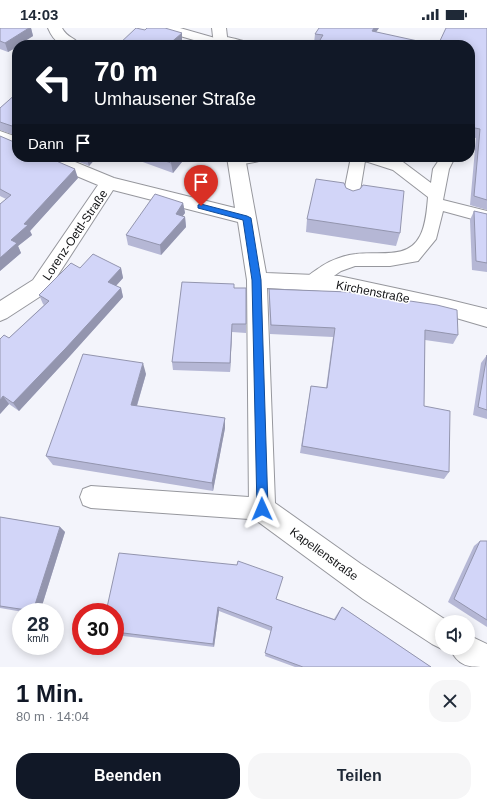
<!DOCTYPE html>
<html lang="de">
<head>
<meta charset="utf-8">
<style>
	body { margin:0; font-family:Arial,sans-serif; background:#f6f6f7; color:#1f2937; height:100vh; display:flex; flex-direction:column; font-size:15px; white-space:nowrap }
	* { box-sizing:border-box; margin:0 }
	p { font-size:13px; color:#747a83 }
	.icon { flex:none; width:22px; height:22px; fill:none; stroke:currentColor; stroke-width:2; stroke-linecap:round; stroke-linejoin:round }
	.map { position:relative; height:639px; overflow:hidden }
	.details { display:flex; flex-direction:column; background:#fff; flex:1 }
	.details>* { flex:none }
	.top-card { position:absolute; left:12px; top:12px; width:463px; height:122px; border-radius:16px; box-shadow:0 2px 10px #0003; background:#111827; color:#fff; overflow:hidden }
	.controls { position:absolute; left:435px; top:587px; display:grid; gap:8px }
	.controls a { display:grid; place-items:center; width:40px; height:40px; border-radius:50%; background:#fff; box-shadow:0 2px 10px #0003; font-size:20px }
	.speed { position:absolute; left:12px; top:575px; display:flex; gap:8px; font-size:20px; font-weight:700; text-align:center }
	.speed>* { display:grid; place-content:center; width:52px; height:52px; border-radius:50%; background:#fff; box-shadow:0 2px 10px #0003; line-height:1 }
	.speed small { font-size:10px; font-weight:400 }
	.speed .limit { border:6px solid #d22; background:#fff; color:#111 }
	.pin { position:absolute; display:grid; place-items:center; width:34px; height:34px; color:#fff; margin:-41px -17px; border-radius:50% 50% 50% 0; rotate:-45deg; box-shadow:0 0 4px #0007 }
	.pin .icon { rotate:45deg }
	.me { position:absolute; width:44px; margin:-22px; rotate:359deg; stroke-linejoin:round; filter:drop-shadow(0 0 3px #0008) }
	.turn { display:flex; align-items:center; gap:14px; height:84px; padding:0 16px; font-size:18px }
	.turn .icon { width:52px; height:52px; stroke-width:2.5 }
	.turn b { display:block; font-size:28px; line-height:34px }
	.then { display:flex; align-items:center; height:38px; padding:0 16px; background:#0003; gap:8px; font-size:15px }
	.round { display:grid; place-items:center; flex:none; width:42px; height:42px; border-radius:16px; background:#f6f6f7 }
	.headline { display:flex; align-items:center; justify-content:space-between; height:68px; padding:0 16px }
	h1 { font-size:24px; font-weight:600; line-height:30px; color:#111827 }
	.primary-button { display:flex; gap:8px; margin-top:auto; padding:8px 16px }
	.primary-button a { flex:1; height:46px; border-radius:16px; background:#111827; color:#fff; font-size:16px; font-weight:600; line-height:46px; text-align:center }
	.primary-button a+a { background:#f6f6f7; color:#1f2937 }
	.status { display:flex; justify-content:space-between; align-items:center; height:28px; padding:0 20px; background:#fff; direction:ltr }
	.status svg { height:11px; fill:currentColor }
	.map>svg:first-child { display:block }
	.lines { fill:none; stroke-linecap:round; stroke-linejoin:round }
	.lane-casing { stroke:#96979d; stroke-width:2 }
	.street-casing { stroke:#96979d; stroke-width:2 }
	.lane { fill:#fff; fill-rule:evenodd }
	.street { fill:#fff; fill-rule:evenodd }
	.wall { fill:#b5b7d5 }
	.shaded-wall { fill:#9395ae }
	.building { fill:#d2d5f8; stroke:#9395ae }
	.route { fill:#1a73e8; stroke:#114b97 }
	.labels { text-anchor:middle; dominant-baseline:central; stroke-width:3; stroke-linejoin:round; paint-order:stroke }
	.street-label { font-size:12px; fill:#111214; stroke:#fff }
</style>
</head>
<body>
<div class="status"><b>14:03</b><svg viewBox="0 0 49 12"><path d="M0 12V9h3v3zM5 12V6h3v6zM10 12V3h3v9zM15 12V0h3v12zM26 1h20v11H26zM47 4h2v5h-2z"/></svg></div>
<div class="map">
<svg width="487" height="639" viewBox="0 0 487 639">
	<rect width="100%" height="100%" fill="#f3f4fb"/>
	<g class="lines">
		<g class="lane-casing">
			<g id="lane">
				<path d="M161,0h19l35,10c8,-4 23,2 32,4l2,3h-38l-48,-14z"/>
				<path d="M230,129h34l-2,3c-9,3 -22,5 -31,3l-3,-4z"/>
				<path d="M351,129h35l17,5 28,21 2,-14 8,-12h14l-6,12 -6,31 44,11v12l-44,-12 -7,28 -18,22 -28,5h-35l-14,5 -23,16 -6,2 -6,-2 -3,-5c4,-7 12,-11 19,-16 9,-6 23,-11 34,-12 22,-3 52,6 64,-18 6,-11 7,-27 8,-39l-35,-27 -28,-9 -6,36 -2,4 -6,2 -6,-2 -2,-4z"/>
				<polygon points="91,458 262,470 270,473 273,481 270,489 262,492 91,480 83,477 80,469 83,461"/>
			</g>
		</g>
		<g class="street-casing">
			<g id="street">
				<path d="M48,0h14c5,10 13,9 18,17 -18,0 -24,1 -32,-17z"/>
				<polygon points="212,0 226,0 228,17 214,17"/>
				<polygon points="0,103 17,109 17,122 0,115"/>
				<polygon points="38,129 63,129 114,150 235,180 227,129 245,129 266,245 339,248 446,271 487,281 487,299 446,287 339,264 267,260 275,475 361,536 449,594 442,594 442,620 443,620 442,621 432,616 363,571 253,490 249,481 247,252 238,194 113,162 47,264 7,290 0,293 0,273 33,252 98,157 41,133"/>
				<path d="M468,607l19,9v23c-18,0 -29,0 -37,-19h18z"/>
			</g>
		</g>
		<use href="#lane" class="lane"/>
		<use href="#street" class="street"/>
	</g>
	<g class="wall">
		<polygon points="0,0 31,0 33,8 17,17 17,19 8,24 0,21"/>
		<polygon points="379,0 376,4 318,16 314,15 315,6"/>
		<polygon points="487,0 487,182 470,177 476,110 470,109 470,17"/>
		<polygon points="17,65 17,129 78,150 30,203 32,207 18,218 21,225 0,243 0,176 6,171 0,168 0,108 14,114 14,107 0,102 0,80"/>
		<polygon points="67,129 97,129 89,138"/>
		<polygon points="129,129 186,129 173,145"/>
		<polygon points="346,160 400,205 396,218 306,204 307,191"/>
		<polygon points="183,175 185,185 182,188 185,189 186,199 161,227 128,217 126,207"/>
		<polygon points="474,183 487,186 487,244 472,242 470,192"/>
		<polygon points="80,240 121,240 123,250 116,258 121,260 123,269 69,329 19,383 9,376 0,386 9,310 44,277 43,276 39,267"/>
		<polygon points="234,260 246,260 246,305 232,304 230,344 173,342 172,334"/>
		<polygon points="269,261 458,307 453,316 425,312 424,378 449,444 444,451 300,425 311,358 326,360 333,309 270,306 269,270"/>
		<polygon points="487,327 487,391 473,387 481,335"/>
		<polygon points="146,346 137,378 225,390 225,400 213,463 53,437 46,428"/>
		<polygon points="0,489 60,499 65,504 40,584 23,584 0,580"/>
		<polygon points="480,513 487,513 487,599 448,574 474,518"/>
		<polygon points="276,571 334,591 339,583 342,579 431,639 295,639 265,628 271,603 219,583 214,619 115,607 115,584"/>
	</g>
	<g class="shaded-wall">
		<polygon points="29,0 31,0 33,8 19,17 17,17 17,19 8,24 5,15"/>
		<polygon points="374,0 379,0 370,12 372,3"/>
		<polygon points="182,5 182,14 180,17 168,17"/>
		<polygon points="86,129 97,129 89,138"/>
		<polygon points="177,129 186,129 173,145 171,135"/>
		<polygon points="75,141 78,150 30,203 32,207 18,218 21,225 0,243 0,230 11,212 24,196"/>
		<polygon points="183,175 185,185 177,196 176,186"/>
		<polygon points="185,189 186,199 161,227 160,217"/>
		<polygon points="121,240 123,250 111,263 108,254"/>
		<polygon points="121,260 123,269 69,329 19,383 13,375"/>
		<polygon points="232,296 232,304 230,344 230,335"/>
		<polygon points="143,335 146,346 134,387 131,377"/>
		<polygon points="3,368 9,376 0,386 0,372"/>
		<polygon points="225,390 225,400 213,463 212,455"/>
		<polygon points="60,499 65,504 40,584 34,584 33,583"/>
		<polygon points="218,579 219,583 214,619 213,616"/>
	</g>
	<g class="building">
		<polygon points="0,0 29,0 5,15 0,13"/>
		<polygon points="136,0 145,2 147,0 165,0 182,5 168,17 118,17"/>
		<polygon points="319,0 374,0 372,3 436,17 317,17 323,7 315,6"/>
		<polygon points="446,0 487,0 487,172 474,168 480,101 470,99 470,17 438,17"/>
		<polygon points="17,65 17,129 47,129 75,141 24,196 28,197 11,212 17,215 0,230 0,176 11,167 0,161 0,108 14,114 15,99 0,94 0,80"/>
		<polygon points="154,129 177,129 171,135"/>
		<polygon points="316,151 344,155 346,160 353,163 360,161 363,157 404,163 400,205 307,191"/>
		<polygon points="155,166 183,175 176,186 185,189 160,217 126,207"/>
		<polygon points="474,183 487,186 487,235 476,233"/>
		<polygon points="93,226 121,240 108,254 121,260 65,321 13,375 3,368 0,372 0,311 4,307 9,310 49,273 39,267 71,235 80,240"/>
		<polygon points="182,254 234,256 234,260 246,260 246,296 232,296 230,335 172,334"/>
		<polygon points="269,261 349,264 437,277 457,282 458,307 425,302 424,378 450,383 449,444 302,418 311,358 327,360 335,300 271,297"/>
		<polygon points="83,326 143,335 131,377 225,390 212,455 46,428"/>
		<polygon points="487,327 487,382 478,379"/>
		<polygon points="0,489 60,499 33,583 0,578"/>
		<polygon points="480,513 487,513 487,592 454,571"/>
		<polygon points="119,525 237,537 238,533 283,549 276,571 335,592 342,579 431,639 303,639 265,625 272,599 218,579 213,616 115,604 115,584 106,584"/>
	</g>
	<polygon class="route" points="201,176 247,188 251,190 261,252 268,481 266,485 262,486 258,485 257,481 252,252 243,192 198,180 198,177"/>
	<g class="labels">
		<g class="street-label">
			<text transform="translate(75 207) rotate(-56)">Lorenz-Oettl-Straße</text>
			<text transform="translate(373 264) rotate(11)">Kirchenstraße</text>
			<text transform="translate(324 526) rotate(36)">Kapellenstraße</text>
		</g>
	</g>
</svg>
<div class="controls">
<a><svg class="icon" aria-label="sound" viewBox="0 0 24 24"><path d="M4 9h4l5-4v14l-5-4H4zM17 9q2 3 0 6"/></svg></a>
</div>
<div class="speed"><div>28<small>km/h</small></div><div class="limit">30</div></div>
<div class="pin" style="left:201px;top:178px;background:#d93025"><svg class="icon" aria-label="arrive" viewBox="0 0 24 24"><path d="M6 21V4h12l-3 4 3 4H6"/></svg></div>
<svg class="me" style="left:262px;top:481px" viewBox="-20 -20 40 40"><path d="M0-17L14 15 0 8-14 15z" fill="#1a73e8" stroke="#fff" stroke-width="4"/></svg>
<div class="top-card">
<div class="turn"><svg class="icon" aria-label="left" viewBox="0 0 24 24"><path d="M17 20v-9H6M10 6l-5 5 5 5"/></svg><div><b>70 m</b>Umhausener Straße</div></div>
<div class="then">Dann<svg class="icon" aria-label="arrive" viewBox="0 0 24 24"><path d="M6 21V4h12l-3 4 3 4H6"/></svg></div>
</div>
</div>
<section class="details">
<div class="headline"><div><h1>1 Min.</h1><p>80 m · 14:04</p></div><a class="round"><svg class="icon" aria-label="close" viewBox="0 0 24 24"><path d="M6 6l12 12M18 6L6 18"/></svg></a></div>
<div class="primary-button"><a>Beenden</a><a>Teilen</a></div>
</section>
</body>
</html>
